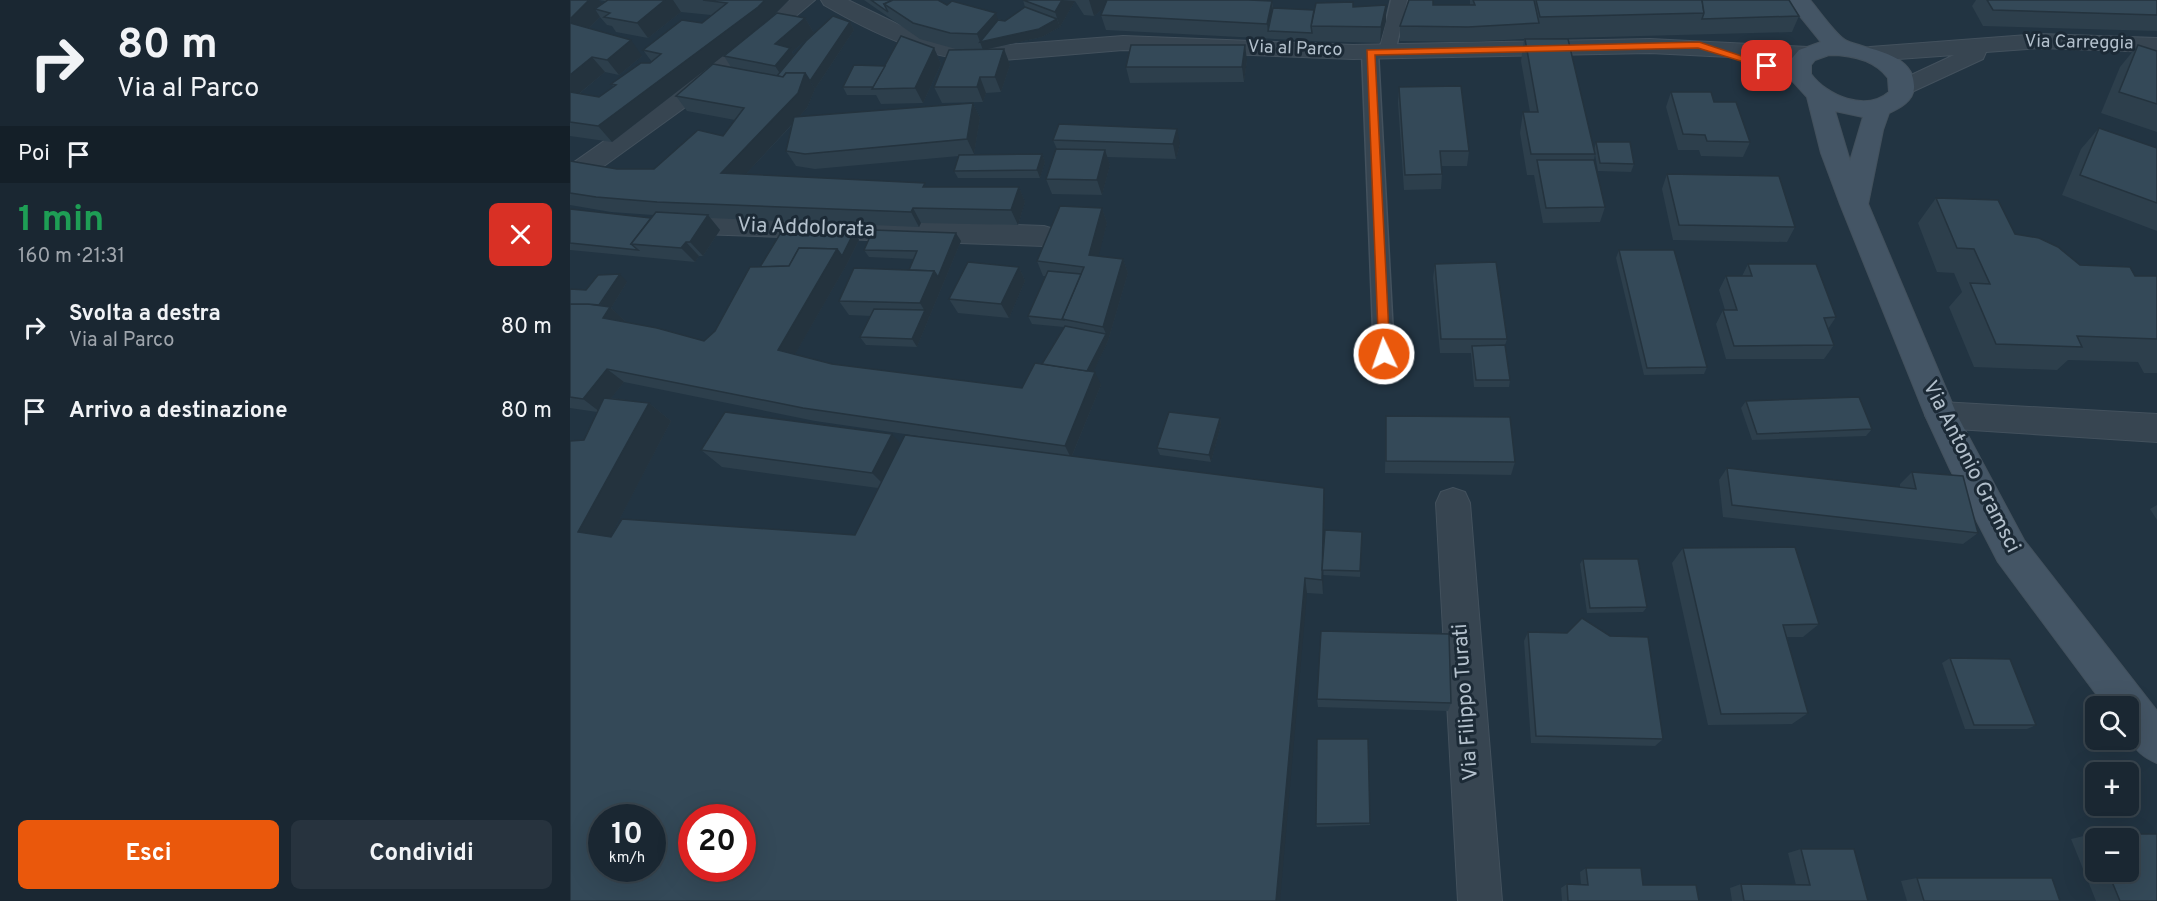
<!DOCTYPE html>
<html lang="it">
<head>
<meta charset="utf-8">
<style>
	body { margin:0; font-family:Overpass,sans-serif; background:#27333e; color:#f1f3f6; height:100vh; display:flex; flex-direction:column; font-size:22px; white-space:nowrap }
	* { box-sizing:border-box; margin:0 }
	p { font-size:20px; color:#9fa5ac }
	.icon { flex:none; width:33px; height:33px; fill:none; stroke:currentColor; stroke-width:2; stroke-linecap:round; stroke-linejoin:round }
	.map { position:relative; flex:1; overflow:hidden }
	.side { display:flex; flex-direction:column; background:#1a2732; width:570px }
	.side>* { flex:none }
	.banner { background:#1a2732; color:#f1f3f6; overflow:hidden }
	.controls { position:absolute; left:1515px; top:696px; display:grid; gap:12px }
	.controls a { display:grid; place-items:center; width:54px; height:54px; border-radius:9px; background:#1a2732; box-shadow:0 6px 24px #0002,0 0 0 2px #38444d; font-size:30px }
	.speed { position:absolute; left:18px; top:804px; display:flex; gap:12px; font-size:30px; font-weight:700; text-align:center }
	.speed>* { display:grid; place-content:center; width:78px; height:78px; border-radius:50%; background:#1a2732; box-shadow:0 6px 24px #0002,0 0 0 2px #38444d; line-height:1 }
	.speed small { font-size:15px; font-weight:400 }
	.speed .limit { border:9px solid #d22; background:#fff; color:#111 }
	.pin { position:absolute; display:grid; place-items:center; width:51px; height:51px; color:#fff; margin:-26px; border-radius:12px; box-shadow:0 3px 9px #0006 }
	.me { position:absolute; width:66px; margin:-33px; rotate:357deg; stroke-linejoin:round; filter:drop-shadow(0 0 4px #0008) }
	.turn { display:flex; align-items:center; gap:21px; height:126px; padding:0 18px; font-size:27px }
	.turn .icon { width:78px; height:78px; stroke-width:2.5 }
	.turn b { display:block; font-size:42px; line-height:51px }
	.then { display:flex; align-items:center; height:57px; padding:0 18px; background:#0003; gap:12px; font-size:22px }
	.round { display:grid; place-items:center; flex:none; width:63px; height:63px; border-radius:9px; background:#27333e }
	.overview { display:flex; align-items:center; justify-content:space-between; height:102px; padding:0 18px }
	h1 { font-size:36px; font-weight:700; line-height:45px; color:#1e9e55 }
	.cta { display:flex; gap:12px; margin-top:auto; padding:12px 18px }
	.cta a { flex:1; height:69px; border-radius:9px; background:#ea580c; color:#fff; font-size:24px; font-weight:700; line-height:69px; text-align:center }
	.cta a+a { background:#27333e; color:#f1f3f6 }
	ul { padding:0; list-style:none }
	li { display:flex; align-items:center; gap:18px; height:84px; padding:0 18px }
	li div { flex:1 }
	li b { display:block; font-size:22px }
	li em { font-style:normal }
	main { display:flex; flex:1; min-height:0 }
	.map>svg:first-child { display:block }
	.lines { fill:none; stroke-linecap:round; stroke-linejoin:round }
	.lane-casing { stroke:#43515d; stroke-width:3 }
	.street-casing { stroke:#43515d; stroke-width:2 }
	.secondary-casing { stroke:#43515d; stroke-width:2 }
	.lane { fill:#374551; fill-rule:evenodd }
	.street { fill:#374551; fill-rule:evenodd }
	.secondary { fill:#445565; fill-rule:evenodd }
	.wall { fill:#2d3f4c; fill-rule:evenodd }
	.shaded-wall { fill:#24333e }
	.building { fill:#344958; stroke:#24333e; stroke-width:1.5; fill-rule:evenodd }
	.route { fill:#ea580c; stroke:#983908; stroke-width:1.5 }
	.labels { text-anchor:middle; dominant-baseline:central; stroke-width:6; stroke-linejoin:round; paint-order:stroke }
	.far-street-label { font-size:18px; fill:#b3c0cc; stroke:#1c2a36 }
	.street-label { font-size:21px; fill:#b3c0cc; stroke:#1c2a36 }
</style>
</head>
<body>
<main>
<section class="side">
<div class="banner">
<div class="turn"><svg class="icon" aria-label="right" viewBox="0 0 24 24"><path d="M7 20v-9h11M14 6l5 5-5 5"/></svg><div><b>80 m</b>Via al Parco</div></div>
<div class="then">Poi<svg class="icon" aria-label="arrive" viewBox="0 0 24 24"><path d="M6 21V4h12l-3 4 3 4H6"/></svg></div>
</div>
<div class="overview"><div><h1>1 min</h1><p>160 m · 21:31</p></div><a class="round" style="background:#d93025;color:#fff"><svg class="icon" aria-label="close" viewBox="0 0 24 24"><path d="M6 6l12 12M18 6L6 18"/></svg></a></div>
<ul>
<li><svg class="icon" aria-label="right" viewBox="0 0 24 24"><path d="M7 20v-9h11M14 6l5 5-5 5"/></svg><div><b>Svolta a destra</b><p>Via al Parco</p></div><em>80 m</em></li>
<li><svg class="icon" aria-label="arrive" viewBox="0 0 24 24"><path d="M6 21V4h12l-3 4 3 4H6"/></svg><div><b>Arrivo a destinazione</b></div><em>80 m</em></li>
</ul>
<div class="cta"><a>Esci</a><a>Condividi</a></div>
</section>
<div class="map">
<svg width="1587" height="901" viewBox="0 0 1587 901">
	<rect width="100%" height="100%" fill="#223442"/>
	<g class="lines">
		<g class="lane-casing">
			<g id="lane">
				<polygon points="821,0 837,0 825,52 817,57 809,52"/>
				<polygon points="800,47 808,52 824,354 821,360 814,362 807,360 804,354 792,52"/>
			</g>
		</g>
		<g class="street-casing">
			<g id="street">
				<polygon points="220,0 245,0 128,98 9,184 0,187 0,165 111,87"/>
				<path d="M251,0h27l74,36 35,9 23,2 143,-11 230,9 297,-6 158,8 8,2 4,5 -4,5 -8,2 -158,-8 -297,6 -230,-9 -143,12c-58,-6 -106,-28 -156,-57z"/>
				<polygon points="1470,34 1587,38 1587,52 1470,48 1416,52 1413,59 1333,96 1324,93 1321,88 1324,83 1384,55 1300,61 1292,59 1288,54 1292,49 1300,47"/>
				<polygon points="101,213 474,226 484,229 488,236 484,243 474,246 101,233 91,230 87,223 91,216"/>
				<polygon points="1371,402 1587,414 1587,442 1371,428 1360,424 1355,415 1360,406"/>
				<polygon points="883,488 895,492 900,503 932,901 888,901 866,503 871,492"/>
			</g>
		</g>
		<g class="secondary-casing">
			<path id="secondary" d="M1217,0h23c8,9 27,37 37,41 19,9 69,11 67,47 -1,13 -14,20 -25,25l-6,17 -15,74 89,211 67,125 133,171v52c-29,-12 -29,-28 -29,-57h-23l-107,-144 -48,-93 -25,-54 -85,-211 -19,-51 -14,-56 -20,-22v-11l12,-14 22,-8zM1259,55c22,0 45,4 59,23l1,14c-23,20 -62,4 -78,-18v-9l4,-5zM1265,111l28,6 -13,44z"/>
		</g>
		<use href="#lane" class="lane"/>
		<use href="#street" class="street"/>
		<use href="#secondary" class="secondary"/>
	</g>
	<g class="wall">
		<path d="M0,0h219l-15,15 31,3 9,15 -22,19 2,3 56,-33 4,8 -39,59 -8,19 -8,9 174,-14 7,15 -6,36h68l3,8 -5,16h-82l-4,-7 5,-15 -144,13 -19,-3 -10,-15 7,-27 -47,50 181,13h92l6,15 -7,23 -97,-2 -2,4 -209,-9 10,12 -17,26h-4l-4,6 -125,-12v-41l81,9 2,-3 -42,-3 -41,-7v-44l47,8h37l69,-33 12,-16 -48,-9 -11,-15 55,-29 -7,-11 18,-15 -130,101 -42,-6zM29,0l5,1h2l-4,3zM111,12l30,3 -9,8 -59,27 9,12 -41,22 3,3 -15,10 -20,-3 26,-22 14,3 23,-19 -53,-28 11,-11 7,8 5,1 4,6 32,6z"/>
		<polygon points="294,0 368,0 377,5 435,21 455,7 453,0 679,0 702,1 703,8 744,10 816,5 816,21 810,43 742,41 536,30 531,15 534,8 524,16 514,15 505,1 490,27 472,37 413,50 386,49 350,39"/>
		<polygon points="900,0 1219,0 1229,16 1222,32 961,39 1024,150 1026,142 1064,164 1061,172 1028,171 1025,154 1024,160 1035,207 1030,222 973,223 964,175 957,175 950,133 953,112 960,112 951,61 954,39 896,42 830,41 830,26 863,5 900,5"/>
		<polygon points="1406,0 1587,0 1587,31 1413,26 1402,6"/>
		<polygon points="1568,45 1587,51 1587,132 1531,113 1550,67"/>
		<polygon points="364,48 371,64 353,103 311,104 306,95 277,95 273,87 315,66"/>
		<polygon points="434,49 440,65 431,92 416,93 413,102 372,103 364,87"/>
		<polygon points="677,60 674,82 560,83 556,67"/>
		<polygon points="829,87 899,151 897,166 871,166 872,174 871,189 834,190 828,103"/>
		<polygon points="1101,92 1144,102 1180,142 1173,157 1131,156 1129,150 1108,150 1096,107"/>
		<polygon points="1529,128 1587,148 1587,231 1492,195 1511,149"/>
		<polygon points="483,140 610,144 606,159 537,157 540,165 532,195 482,194 476,179 487,149"/>
		<polygon points="1097,174 1225,227 1217,242 1103,240 1092,189"/>
		<polygon points="1366,198 1445,234 1510,265 1565,276 1587,276 1587,373 1574,373 1568,362 1498,360 1487,370 1404,367 1379,307 1392,292 1384,273 1367,272 1348,223"/>
		<path d="M532,208l5,15 -9,33 25,3 5,14 -20,68 -15,31 8,13 -29,71 253,48 -1,33 38,-5 -2,45 -37,-2v19l-16,-1 -737,308 14,-461 13,-28 -27,-4v-119l16,1 41,-8 -16,26 14,13 -1,1 80,19 11,-10 45,-64 94,-35 5,8 -12,24 -52,90 37,10 190,24 20,-24 22,-37 -32,-3 -4,-8 18,-40h-3l-6,-15zM54,382l191,39 152,22 -266,7 21,17 156,21 -23,47 -245,2 61,-116 -22,-18 -38,-5z"/>
		<polygon points="391,241 347,347 296,345 290,337 301,316 279,315 269,301 339,270 344,259 299,257 294,250"/>
		<polygon points="1049,250 1137,367 1134,374 1074,375 1046,258"/>
		<polygon points="865,264 937,339 935,345 940,380 939,387 904,387 901,353 870,353 863,278"/>
		<polygon points="1178,264 1266,317 1258,329 1264,345 1254,359 1156,359 1146,324 1153,310 1155,310 1149,290 1156,276 1172,276"/>
		<polygon points="449,267 455,281 439,318 388,313 379,299"/>
		<polygon points="1176,401 1302,429 1296,436 1182,440 1171,408"/>
		<polygon points="816,416 945,462 941,475 815,473"/>
		<polygon points="650,418 651,425 641,462 590,455 587,448"/>
		<polygon points="1157,468 1330,487 1330,484 1342,472 1408,533 1393,544 1153,517 1149,480"/>
		<polygon points="1587,505 1587,520 1580,509"/>
		<polygon points="1113,548 1249,624 1233,637 1217,637 1238,713 1222,724 1138,725 1102,563"/>
		<polygon points="1013,559 1077,607 1073,612 1017,613 1010,564"/>
		<polygon points="958,632 1040,636 1093,739 1085,746 961,743 954,641"/>
		<polygon points="1380,658 1466,725 1457,729 1395,729 1372,663"/>
		<polygon points="747,699 881,703 878,711 748,707"/>
		<polygon points="798,739 800,825 747,827 746,824"/>
		<path d="M1522,834h65v67h-61l-25,-62zM1526,838h32v34h-32z"/>
		<polygon points="1231,849 1298,901 1162,901 1160,888 1171,884 1226,885 1218,853"/>
		<polygon points="1016,868 1073,885 1129,901 992,901 991,888 997,884 1011,885 1010,872"/>
		<polygon points="1347,878 1490,901 1337,901 1331,881"/>
	</g>
	<g class="shaded-wall">
		<polygon points="19,0 29,0 37,10 25,9 30,17 9,38 0,26 0,19"/>
		<polygon points="95,0 103,0 111,12 78,38 67,23"/>
		<polygon points="195,0 219,0 197,22 42,142 28,126"/>
		<polygon points="492,0 505,1 490,27 485,12"/>
		<polygon points="519,0 544,0 524,16"/>
		<polygon points="702,1 703,16 698,31 697,24"/>
		<polygon points="816,5 816,21 810,43 811,27"/>
		<polygon points="426,13 431,28 487,19 490,27 472,37 413,50 407,34"/>
		<polygon points="235,18 244,33 222,52 229,64 213,78 205,66 205,44"/>
		<polygon points="280,22 284,30 245,89 240,81"/>
		<polygon points="61,40 72,56 49,75 37,60"/>
		<polygon points="675,45 677,60 674,82 672,67"/>
		<polygon points="364,48 371,64 353,103 345,88"/>
		<polygon points="434,49 440,65 431,92 425,77"/>
		<polygon points="22,57 35,72 0,101 0,75"/>
		<polygon points="235,73 245,89 237,108 163,188 151,173"/>
		<polygon points="410,77 416,93 413,102 407,87"/>
		<polygon points="403,103 410,118 404,154 397,139"/>
		<polygon points="607,129 610,144 606,159 603,144"/>
		<polygon points="535,150 540,165 532,195 527,180"/>
		<polygon points="472,154 475,162 470,178 467,170"/>
		<polygon points="449,187 455,202 448,225 441,210"/>
		<polygon points="343,208 351,223 349,227 341,212"/>
		<polygon points="532,208 537,223 525,270 519,255"/>
		<polygon points="138,215 150,230 133,256 120,242"/>
		<polygon points="284,232 289,240 277,264 220,363 208,350 267,249"/>
		<polygon points="386,233 391,241 359,318 350,303 364,271"/>
		<polygon points="116,242 129,256 125,262 111,248"/>
		<polygon points="553,259 558,273 538,341 518,383 514,376 536,334 533,327"/>
		<polygon points="449,267 455,281 439,318 431,304"/>
		<polygon points="50,274 57,282 41,308 55,321 48,332 26,311"/>
		<polygon points="355,310 359,318 347,347 342,339"/>
		<polygon points="37,369 54,382 30,412 13,399"/>
		<polygon points="525,372 531,385 501,458 495,446"/>
		<polygon points="79,403 101,421 35,547 8,532"/>
		<polygon points="650,418 651,425 641,462 639,455"/>
		<polygon points="322,434 337,451 318,489 302,473"/>
		<polygon points="754,488 755,504 753,594 752,580"/>
		<polygon points="735,578 737,593 710,901 706,901"/>
	</g>
	<g class="building">
		<polygon points="0,0 19,0 0,19"/>
		<polygon points="38,0 95,0 67,23 34,17 40,13 25,9"/>
		<polygon points="133,0 195,0 188,7 28,126 0,122 0,92 29,97 46,85 41,84 71,63 80,63 91,54 73,50 112,20 132,23 157,3"/>
		<polygon points="301,0 323,0 314,4 318,12"/>
		<polygon points="323,0 368,0 377,5 382,1 426,13 407,34 380,33 343,23 314,4"/>
		<polygon points="453,0 492,0 485,12"/>
		<polygon points="537,0 679,0 702,1 697,24 531,15"/>
		<polygon points="839,0 863,0 863,5 905,5 903,0 964,0 969,23 898,27 830,26"/>
		<polygon points="966,0 1132,0 1134,13 970,17"/>
		<polygon points="1132,0 1219,0 1229,16 1132,19 1134,13"/>
		<polygon points="1417,0 1587,0 1587,15 1423,10"/>
		<polygon points="783,2 783,7 816,5 811,27 741,26 746,3"/>
		<polygon points="455,7 487,19 469,29 410,42 428,20 435,21"/>
		<polygon points="703,8 744,10 741,26 742,33 698,31"/>
		<polygon points="207,13 235,18 205,44 220,48 205,66 154,56"/>
		<polygon points="263,16 280,22 240,81 235,73 216,73 213,77 207,76 236,41"/>
		<polygon points="0,23 61,40 37,60 22,57 0,75"/>
		<polygon points="331,36 364,48 345,88 302,89"/>
		<polygon points="955,39 998,39 1025,154 961,154 953,112 968,112"/>
		<polygon points="561,45 675,45 672,67 556,67"/>
		<polygon points="1568,45 1587,51 1587,104 1549,92"/>
		<polygon points="434,49 425,77 410,77 407,87 364,87 379,50"/>
		<polygon points="143,64 213,77 216,73 235,73 228,93 151,173 355,183 353,187 449,187 441,210 343,208 341,212 87,202 26,197 0,193 0,161 47,169 84,169 128,130 153,136 174,108 106,96"/>
		<polygon points="284,65 315,66 303,87 273,87"/>
		<polygon points="891,86 899,151 870,151 872,174 835,175 829,87"/>
		<polygon points="1101,92 1141,92 1144,102 1166,102 1180,142 1137,141 1135,135 1113,134"/>
		<polygon points="403,103 397,139 235,154 216,151 224,117"/>
		<polygon points="489,124 607,129 603,144 483,140"/>
		<polygon points="1529,128 1587,148 1587,203 1510,175"/>
		<polygon points="1026,142 1060,142 1064,164 1030,163"/>
		<polygon points="486,149 535,150 527,180 476,179"/>
		<polygon points="472,154 467,170 384,171 389,155"/>
		<polygon points="967,160 1024,160 1035,207 976,208"/>
		<polygon points="1097,174 1209,176 1225,227 1109,225"/>
		<polygon points="1366,198 1428,200 1445,234 1469,238 1488,247 1510,265 1560,267 1565,276 1587,276 1587,339 1507,336 1512,347 1426,344 1400,283 1420,284 1404,249 1387,248"/>
		<polygon points="490,206 532,208 519,255 553,259 533,327 492,319 514,267 467,261"/>
		<polygon points="0,209 81,218 61,244 68,250 0,243"/>
		<polygon points="86,212 138,215 120,242 116,242 111,248 61,244"/>
		<polygon points="213,229 284,232 272,256 267,249 229,248 219,266 190,267"/>
		<polygon points="303,230 386,233 368,277 364,271 339,270 347,251 294,250"/>
		<polygon points="229,248 267,249 208,350 262,364 452,388 465,363 525,372 495,446 233,408 37,369 13,399 0,397 0,304 18,304 40,307 33,318 87,328 134,341 145,331 180,267 219,266"/>
		<polygon points="1049,250 1104,250 1137,367 1077,368"/>
		<polygon points="398,262 449,267 431,304 379,299"/>
		<polygon points="926,262 937,339 871,339 865,264"/>
		<polygon points="1178,264 1246,264 1266,317 1254,318 1264,345 1164,346 1153,310 1167,310 1156,276 1182,276"/>
		<polygon points="284,268 364,271 350,303 269,301"/>
		<polygon points="478,271 511,274 492,319 495,320 458,316"/>
		<polygon points="50,274 29,305 18,304 0,304 0,289 16,290 28,275"/>
		<polygon points="304,309 355,310 342,339 290,337"/>
		<polygon points="495,326 536,334 517,371 472,364"/>
		<polygon points="935,345 940,380 906,380 902,346"/>
		<polygon points="1289,397 1302,429 1187,434 1176,401"/>
		<path d="M34,398l45,5 -71,129 33,5 11,-18 233,16 50,-100 419,53 -2,92 -17,-2 -29,323h-706v-460l14,-1zM32,818h50v50h-50zM122,818h50v50h-50z"/>
		<polygon points="155,412 322,434 302,473 131,450"/>
		<polygon points="599,412 650,418 639,455 587,448"/>
		<polygon points="816,416 940,417 945,462 816,461"/>
		<polygon points="1157,468 1346,489 1342,472 1393,476 1408,533 1162,505"/>
		<polygon points="755,530 792,532 790,571 752,570"/>
		<polygon points="1225,547 1249,624 1213,625 1238,713 1151,714 1113,548"/>
		<polygon points="1013,559 1068,559 1077,607 1020,608"/>
		<polygon points="1012,618 1040,636 1078,637 1093,739 966,736 958,632 997,633"/>
		<polygon points="751,631 879,634 881,703 747,699"/>
		<polygon points="1380,658 1440,659 1466,725 1404,725"/>
		<polygon points="747,739 798,739 800,823 746,824"/>
		<polygon points="1522,834 1587,834 1587,901 1550,901 1538,872 1558,872 1558,838 1526,838 1526,842"/>
		<polygon points="1231,849 1284,849 1298,901 1174,901 1171,884 1240,885"/>
		<polygon points="1016,868 1071,868 1073,885 1126,885 1129,901 998,901 997,884 1018,885"/>
		<polygon points="1347,878 1482,878 1490,901 1354,901"/>
	</g>
	<polygon class="route" points="1129,42 1202,66 1197,69 1128,48 805,55 820,354 818,357 809,357 797,50"/>
	<g class="labels">
		<g class="far-street-label">
			<text transform="translate(1509 43) rotate(1)">Via Carreggia</text>
			<text transform="translate(725 49) rotate(2)">Via al Parco</text>
		</g>
		<g class="street-label">
			<text transform="translate(236 228) rotate(2)">Via Addolorata</text>
			<text transform="translate(1401 467) rotate(63)">Via Antonio Gramsci</text>
			<text transform="translate(896 702) rotate(-94)">Via Filippo Turati</text>
		</g>
	</g>
</svg>
<div class="controls">
<a><svg class="icon" aria-label="search" viewBox="0 0 24 24"><circle cx="10" cy="10" r="6"/><path d="M15 15l6 6"/></svg></a>
<a>+</a>
<a>−</a>
</div>
<div class="speed"><div>10<small>km/h</small></div><div class="limit">20</div></div>
<div class="pin" style="left:1197px;top:66px;background:#d93025"><svg class="icon" aria-label="arrive" viewBox="0 0 24 24"><path d="M6 21V4h12l-3 4 3 4H6"/></svg></div>
<svg class="me" style="left:814px;top:354px" viewBox="-20 -20 40 40"><circle r="17" fill="#ea580c" stroke="#fff" stroke-width="3"/><path d="M0-11L8 9 0 5-8 9z" fill="#fff"/></svg>
</div>
</main>
</body>
</html>
